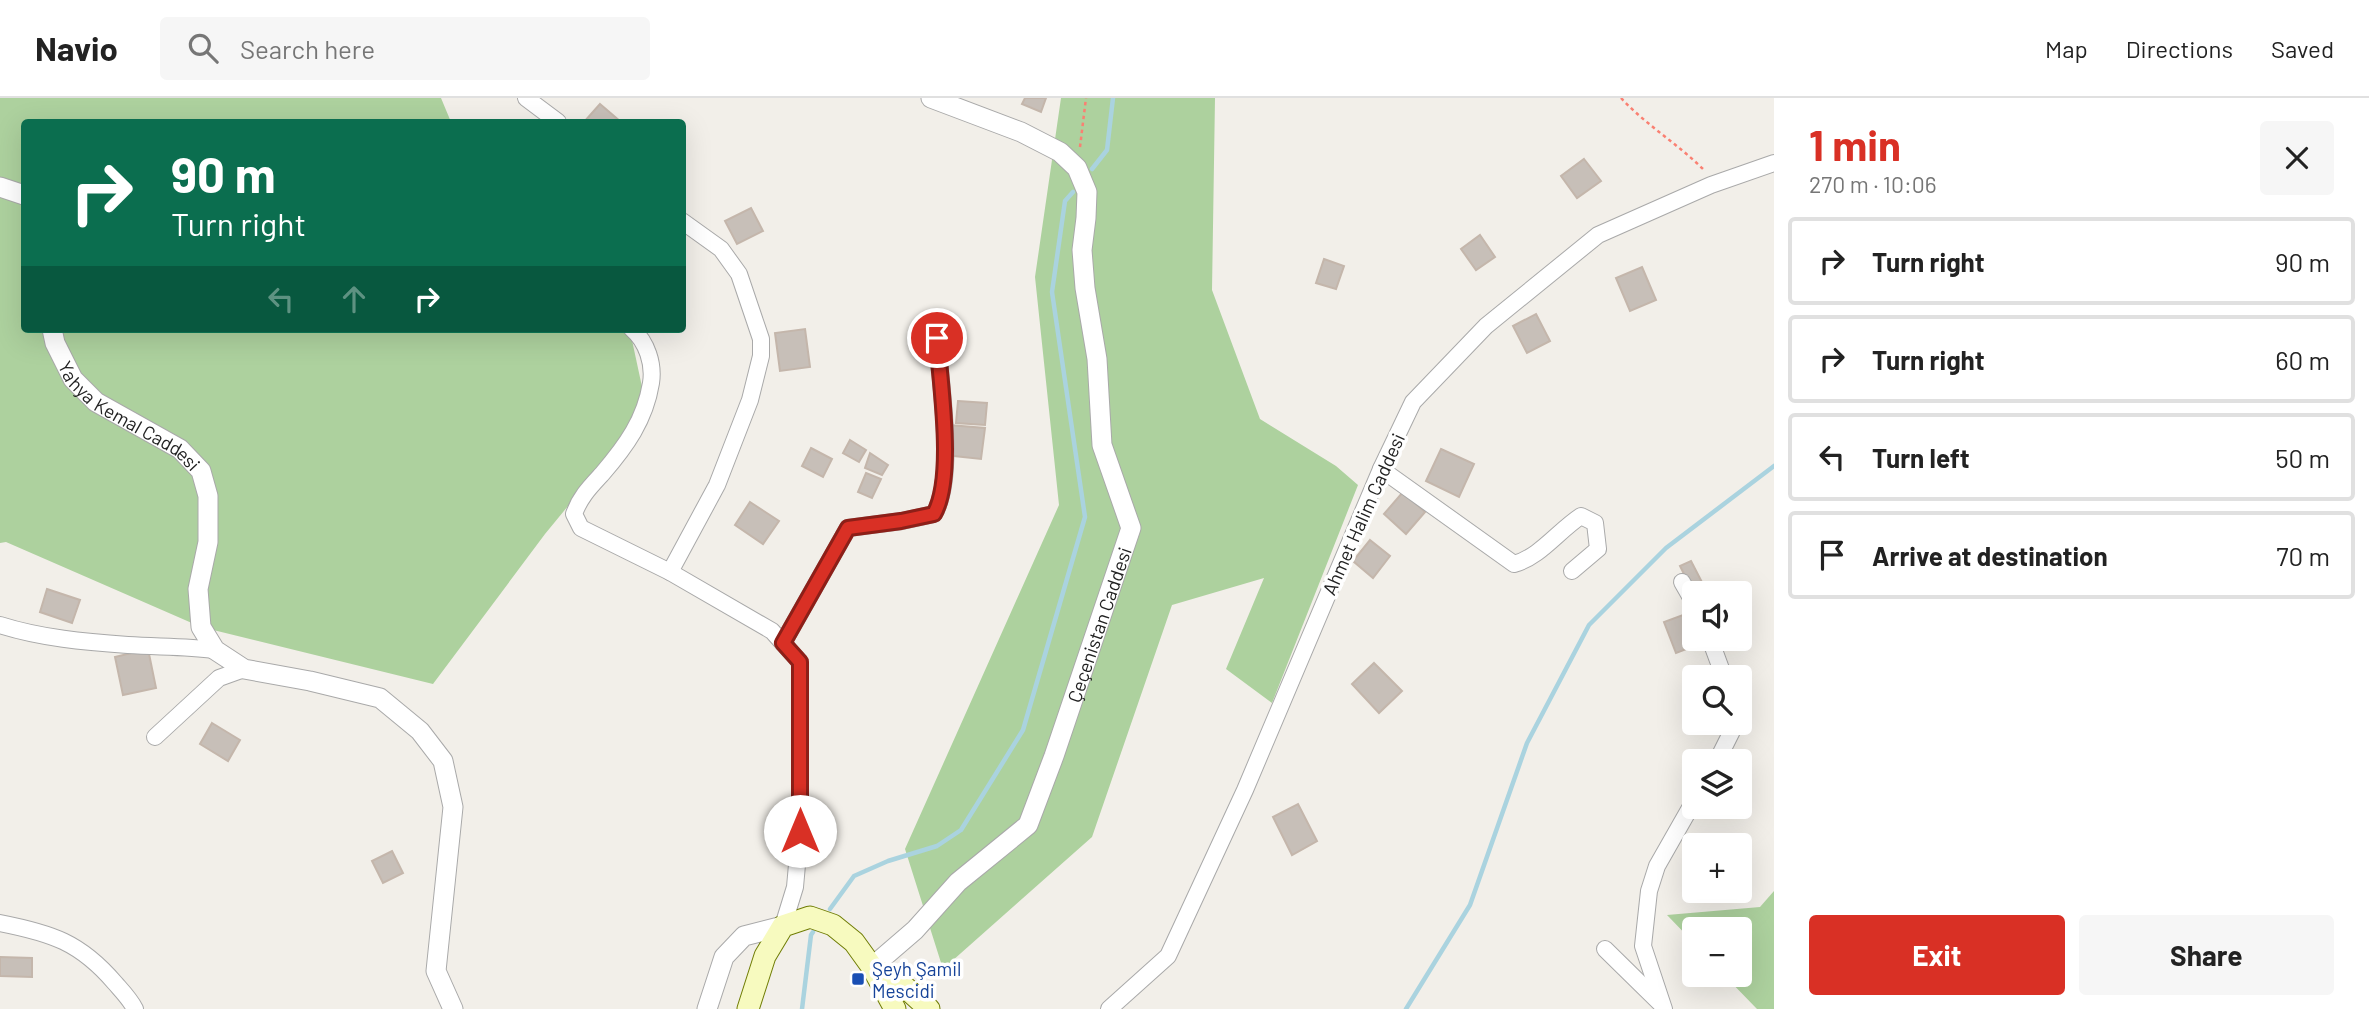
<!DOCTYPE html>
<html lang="en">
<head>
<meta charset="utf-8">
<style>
	body { margin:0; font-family:Barlow,sans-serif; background:#f6f6f6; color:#222; height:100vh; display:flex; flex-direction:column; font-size:26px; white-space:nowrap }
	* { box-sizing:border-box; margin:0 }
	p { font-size:23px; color:#767676 }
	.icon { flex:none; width:38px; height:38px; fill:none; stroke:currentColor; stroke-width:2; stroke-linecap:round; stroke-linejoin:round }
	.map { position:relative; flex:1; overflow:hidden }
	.panel { display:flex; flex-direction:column; background:#fff; width:595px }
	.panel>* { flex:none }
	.hud { position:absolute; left:21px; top:21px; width:665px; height:214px; border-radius:7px; box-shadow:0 7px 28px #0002; background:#0b6e4f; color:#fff; overflow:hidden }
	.fabs { position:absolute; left:1682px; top:483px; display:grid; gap:14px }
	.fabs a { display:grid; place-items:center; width:70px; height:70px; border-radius:7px; background:#fff; box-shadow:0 7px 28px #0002; font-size:35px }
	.pin { position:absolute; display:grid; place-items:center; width:60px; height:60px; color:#fff; margin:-30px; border:4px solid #fff; border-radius:50%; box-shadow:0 2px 7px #0007 }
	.me { position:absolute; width:77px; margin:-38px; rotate:0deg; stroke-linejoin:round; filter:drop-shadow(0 0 5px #0008) }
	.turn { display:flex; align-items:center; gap:24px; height:147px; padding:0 35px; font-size:32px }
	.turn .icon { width:91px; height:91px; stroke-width:2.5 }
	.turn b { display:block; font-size:49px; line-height:60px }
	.lanes { display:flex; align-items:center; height:66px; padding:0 35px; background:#0003; justify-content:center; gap:35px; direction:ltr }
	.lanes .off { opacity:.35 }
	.round { display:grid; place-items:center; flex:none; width:74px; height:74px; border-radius:7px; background:#f6f6f6 }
	.overview { display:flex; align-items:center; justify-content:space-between; height:119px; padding:0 35px }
	h1 { font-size:42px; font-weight:700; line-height:52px; color:#d93025 }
	.action { display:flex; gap:14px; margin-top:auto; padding:14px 35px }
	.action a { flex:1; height:80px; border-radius:7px; background:#d93025; color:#fff; font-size:28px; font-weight:700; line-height:80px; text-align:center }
	.action a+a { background:#f6f6f6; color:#222 }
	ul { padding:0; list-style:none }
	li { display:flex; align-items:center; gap:21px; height:88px; margin:0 14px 10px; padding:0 21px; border:4px solid #e0e0e0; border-radius:7px }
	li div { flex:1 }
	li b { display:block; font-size:26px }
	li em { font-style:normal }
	header { display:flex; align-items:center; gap:42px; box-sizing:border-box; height:98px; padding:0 35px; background:#fff; border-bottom:2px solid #e0e0e0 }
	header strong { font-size:33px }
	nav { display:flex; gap:38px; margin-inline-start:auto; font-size:24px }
	.search { width:490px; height:63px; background:#f6f6f6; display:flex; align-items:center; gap:18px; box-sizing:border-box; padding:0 24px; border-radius:7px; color:#767676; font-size:26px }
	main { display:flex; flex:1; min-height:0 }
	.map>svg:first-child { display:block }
	.forest { fill:#add19e }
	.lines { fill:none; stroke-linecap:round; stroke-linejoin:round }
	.stream { stroke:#aad3df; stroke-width:4.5 }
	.building { fill:#c7bfb8; stroke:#c4b6ab; stroke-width:2 }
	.minor-casing { stroke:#a9a9a9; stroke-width:18 }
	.tertiary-casing { stroke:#a9a9a9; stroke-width:21 }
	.secondary-casing { stroke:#707d05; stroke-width:23 }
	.path { stroke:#fa8072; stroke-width:2.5; stroke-dasharray:3.5 3.5; stroke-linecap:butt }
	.minor { stroke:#fff; stroke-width:16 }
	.tertiary { stroke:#fff; stroke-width:19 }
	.secondary { stroke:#f7fabf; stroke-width:21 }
	.route-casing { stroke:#8d1f18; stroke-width:18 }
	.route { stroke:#d93025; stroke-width:12 }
	.transit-dot { fill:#1a4fb4; stroke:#fff; stroke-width:2.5 }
	.labels { text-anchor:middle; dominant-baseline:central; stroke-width:7; stroke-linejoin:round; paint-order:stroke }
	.street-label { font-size:19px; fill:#222; stroke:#fff }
	.transit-label { font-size:19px; fill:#164399; stroke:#fff; text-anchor:start }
</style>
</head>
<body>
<header>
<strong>Navio</strong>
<div class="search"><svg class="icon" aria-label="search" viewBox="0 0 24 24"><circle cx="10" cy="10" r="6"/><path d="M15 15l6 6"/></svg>Search here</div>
<nav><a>Map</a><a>Directions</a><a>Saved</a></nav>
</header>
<main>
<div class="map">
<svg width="1774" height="911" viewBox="0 0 1774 911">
	<rect width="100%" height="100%" fill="#f2efe9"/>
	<g class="forest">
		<polygon points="0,0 441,0 451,24 24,24 24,231 622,231 630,233 647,312 545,436 433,586 201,529 6,444 0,445"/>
		<polygon points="1061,0 1215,0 1212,192 1260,321 1336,368 1358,387 1272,605 1226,571 1264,480 1172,507 1092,739 943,871 905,751 1059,407 1035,179"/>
		<polygon points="1774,793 1774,911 1757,911 1724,877 1740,877 1740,831 1694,831 1694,845 1667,817 1760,809"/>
	</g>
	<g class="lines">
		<g class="stream">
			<polyline points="1092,71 1107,52 1113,0"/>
			<polyline points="830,811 854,778 888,763 937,748 961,732 1023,632 1085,419 1052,194 1065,103 1073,94"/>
			<polyline points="802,911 811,837 813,834"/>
			<polyline points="1406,911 1470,807 1527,645 1589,527 1666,450 1774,368"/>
		</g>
	</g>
	<g class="building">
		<polygon points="1025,0 1046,0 1041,14 1022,6"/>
		<polygon points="600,6 621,24 584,24"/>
		<polygon points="1584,61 1601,83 1577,100 1561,78"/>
		<polygon points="751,110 763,133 737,146 725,123"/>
		<polygon points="1480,137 1495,159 1476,172 1461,151"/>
		<polygon points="1324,161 1344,168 1336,191 1316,185"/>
		<polygon points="1642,169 1656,202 1630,213 1616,180"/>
		<polygon points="1536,216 1550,243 1527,255 1513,228"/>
		<polygon points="805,231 810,269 780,273 775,235"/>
		<polygon points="958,303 987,305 985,327 956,325"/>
		<polygon points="949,327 985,330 981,361 945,357"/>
		<polygon points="850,342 866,352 859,364 843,355"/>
		<polygon points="811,350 832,361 823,379 802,368"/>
		<polygon points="1441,351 1474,366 1459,399 1426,383"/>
		<polygon points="870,355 888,367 882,377 865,370"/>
		<polygon points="866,375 881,381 872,400 858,394"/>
		<polygon points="1403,394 1425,414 1406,436 1384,416"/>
		<polygon points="750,404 779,423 763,446 735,427"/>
		<polygon points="1370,442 1390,458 1373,480 1353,463"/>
		<polygon points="1691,463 1706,492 1699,495 1694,496 1680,468"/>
		<polygon points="47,491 80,502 72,525 40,514"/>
		<polygon points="1694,513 1694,541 1704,541 1705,544 1676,555 1664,524"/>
		<polygon points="148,551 156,590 123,597 115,559"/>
		<polygon points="1374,565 1402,593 1379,615 1352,586"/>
		<polygon points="212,625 240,642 228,663 200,646"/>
		<polygon points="1298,706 1317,743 1292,757 1273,719"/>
		<polygon points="392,753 403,775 383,785 372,763"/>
		<polygon points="0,859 32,860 32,879 0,878"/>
	</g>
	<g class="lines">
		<g class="minor-casing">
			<g id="minor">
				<polyline points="526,0 558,24"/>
				<path d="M632,231c15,13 22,35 19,54 -6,37 -25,63 -49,91 -12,13 -22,23 -28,40l7,14 89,44 102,59 28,31v169l-5,56 -12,39"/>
				<path d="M1381,371l133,95c26,-7 44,-33 67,-48l14,7 3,26 -26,22"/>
				<polyline points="670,474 717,387 750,302 761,258 761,241 739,176 721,151 682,123"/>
				<polyline points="1682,484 1694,505"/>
				<path d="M0,527c41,13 85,17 128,20 29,2 58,1 87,5"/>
				<polyline points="1710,541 1724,579"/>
				<path d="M783,545l65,-115 54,-7 32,-7c22,-37 6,-131 3,-176"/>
				<polyline points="155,639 219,580 244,571"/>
				<polyline points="1717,663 1736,625"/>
				<path d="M0,825c51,10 80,19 115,60 7,8 15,16 20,26"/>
				<polyline points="1605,851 1660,905"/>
				<polyline points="1109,911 1168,858 1245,692 1381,371 1413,304 1486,228 1598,137 1711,87 1774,65"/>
				<polyline points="1664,911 1643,848 1649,793 1657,768 1694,703"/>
			</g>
		</g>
		<g class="tertiary-casing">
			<g id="tertiary">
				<polyline points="0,89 24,97"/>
				<path id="s1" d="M52,231l3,14 18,36 23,23 84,47 21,22 7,25v46l-10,47 3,38 14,23 29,19 66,12 70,17 40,33 23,30 10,46 -17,164 17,38"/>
				<path id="s2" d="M872,869l43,-37 43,-48 70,-57 26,-69 77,-228 -29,-83 -5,-86 -12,-71 -3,-38 4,-32 1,-26 -10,-24 -17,-16 -39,-20 -90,-34"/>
				<polyline points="707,911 724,859 744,838 783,828"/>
			</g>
		</g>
		<g class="secondary-casing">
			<g id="secondary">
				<polyline points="877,872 906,890 929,911"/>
				<polyline points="748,911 765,858 783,828 810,819 833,827 854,844 872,869 895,911"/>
			</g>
		</g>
		<g class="path">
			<path d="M1621,0c25,27 57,46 83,72"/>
			<polyline points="1080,49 1086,0"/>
		</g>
		<use href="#minor" class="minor"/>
		<use href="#tertiary" class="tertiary"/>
		<use href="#secondary" class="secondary"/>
	</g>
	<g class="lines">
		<g class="route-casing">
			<path id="route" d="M800,733v-169l-17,-19 65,-115 53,-7 33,-7c21,-37 6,-131 3,-176"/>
		</g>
		<use href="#route" class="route"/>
	</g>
	<rect class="transit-dot" x="851" y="874" width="14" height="14" rx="3.5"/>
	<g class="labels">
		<g class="street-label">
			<text stroke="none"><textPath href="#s1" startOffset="122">Yahya Kemal Caddesi</textPath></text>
			<text transform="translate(1363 416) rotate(-66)">Ahmet Halim Caddesi</text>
			<text stroke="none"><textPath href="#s2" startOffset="424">Çeçenistan Caddesi</textPath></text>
		</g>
		<g class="transit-label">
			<text x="872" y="870">Şeyh Şamil<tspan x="872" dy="22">Mescidi</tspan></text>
		</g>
	</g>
</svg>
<div class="fabs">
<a><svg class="icon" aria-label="sound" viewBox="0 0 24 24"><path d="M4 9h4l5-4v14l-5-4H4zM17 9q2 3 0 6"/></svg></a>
<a><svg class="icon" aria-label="search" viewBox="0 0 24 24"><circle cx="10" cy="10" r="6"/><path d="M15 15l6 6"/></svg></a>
<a><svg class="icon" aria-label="layers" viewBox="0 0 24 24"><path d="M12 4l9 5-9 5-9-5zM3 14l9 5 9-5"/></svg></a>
<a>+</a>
<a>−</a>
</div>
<div class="pin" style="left:937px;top:240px;background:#d93025"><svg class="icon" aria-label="arrive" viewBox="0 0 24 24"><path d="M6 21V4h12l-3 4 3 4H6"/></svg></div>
<svg class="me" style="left:800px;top:733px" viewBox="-20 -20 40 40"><circle r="19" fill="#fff"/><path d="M0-13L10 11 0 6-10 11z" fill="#d93025"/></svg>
<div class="hud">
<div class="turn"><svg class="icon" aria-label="right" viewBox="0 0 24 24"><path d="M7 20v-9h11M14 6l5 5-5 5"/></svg><div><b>90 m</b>Turn right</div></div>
<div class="lanes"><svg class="icon off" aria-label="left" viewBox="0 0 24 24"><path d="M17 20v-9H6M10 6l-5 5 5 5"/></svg><svg class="icon off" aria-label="ahead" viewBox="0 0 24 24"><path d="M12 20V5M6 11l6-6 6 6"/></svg><svg class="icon" aria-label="right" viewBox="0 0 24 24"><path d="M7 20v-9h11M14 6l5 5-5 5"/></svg></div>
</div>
</div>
<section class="panel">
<div class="overview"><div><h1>1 min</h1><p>270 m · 10:06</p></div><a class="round"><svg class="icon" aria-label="close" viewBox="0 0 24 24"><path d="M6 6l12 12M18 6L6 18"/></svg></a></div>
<ul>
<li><svg class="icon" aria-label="right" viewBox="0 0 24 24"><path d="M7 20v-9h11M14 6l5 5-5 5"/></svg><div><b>Turn right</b></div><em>90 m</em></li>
<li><svg class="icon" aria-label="right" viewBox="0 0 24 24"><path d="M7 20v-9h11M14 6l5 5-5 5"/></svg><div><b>Turn right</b></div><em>60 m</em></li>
<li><svg class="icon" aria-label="left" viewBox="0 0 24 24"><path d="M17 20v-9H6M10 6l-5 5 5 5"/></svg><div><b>Turn left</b></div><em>50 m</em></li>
<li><svg class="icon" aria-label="arrive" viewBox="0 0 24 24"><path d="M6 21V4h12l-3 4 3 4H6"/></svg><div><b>Arrive at destination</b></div><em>70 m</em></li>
</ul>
<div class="action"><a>Exit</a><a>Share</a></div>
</section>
</main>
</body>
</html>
